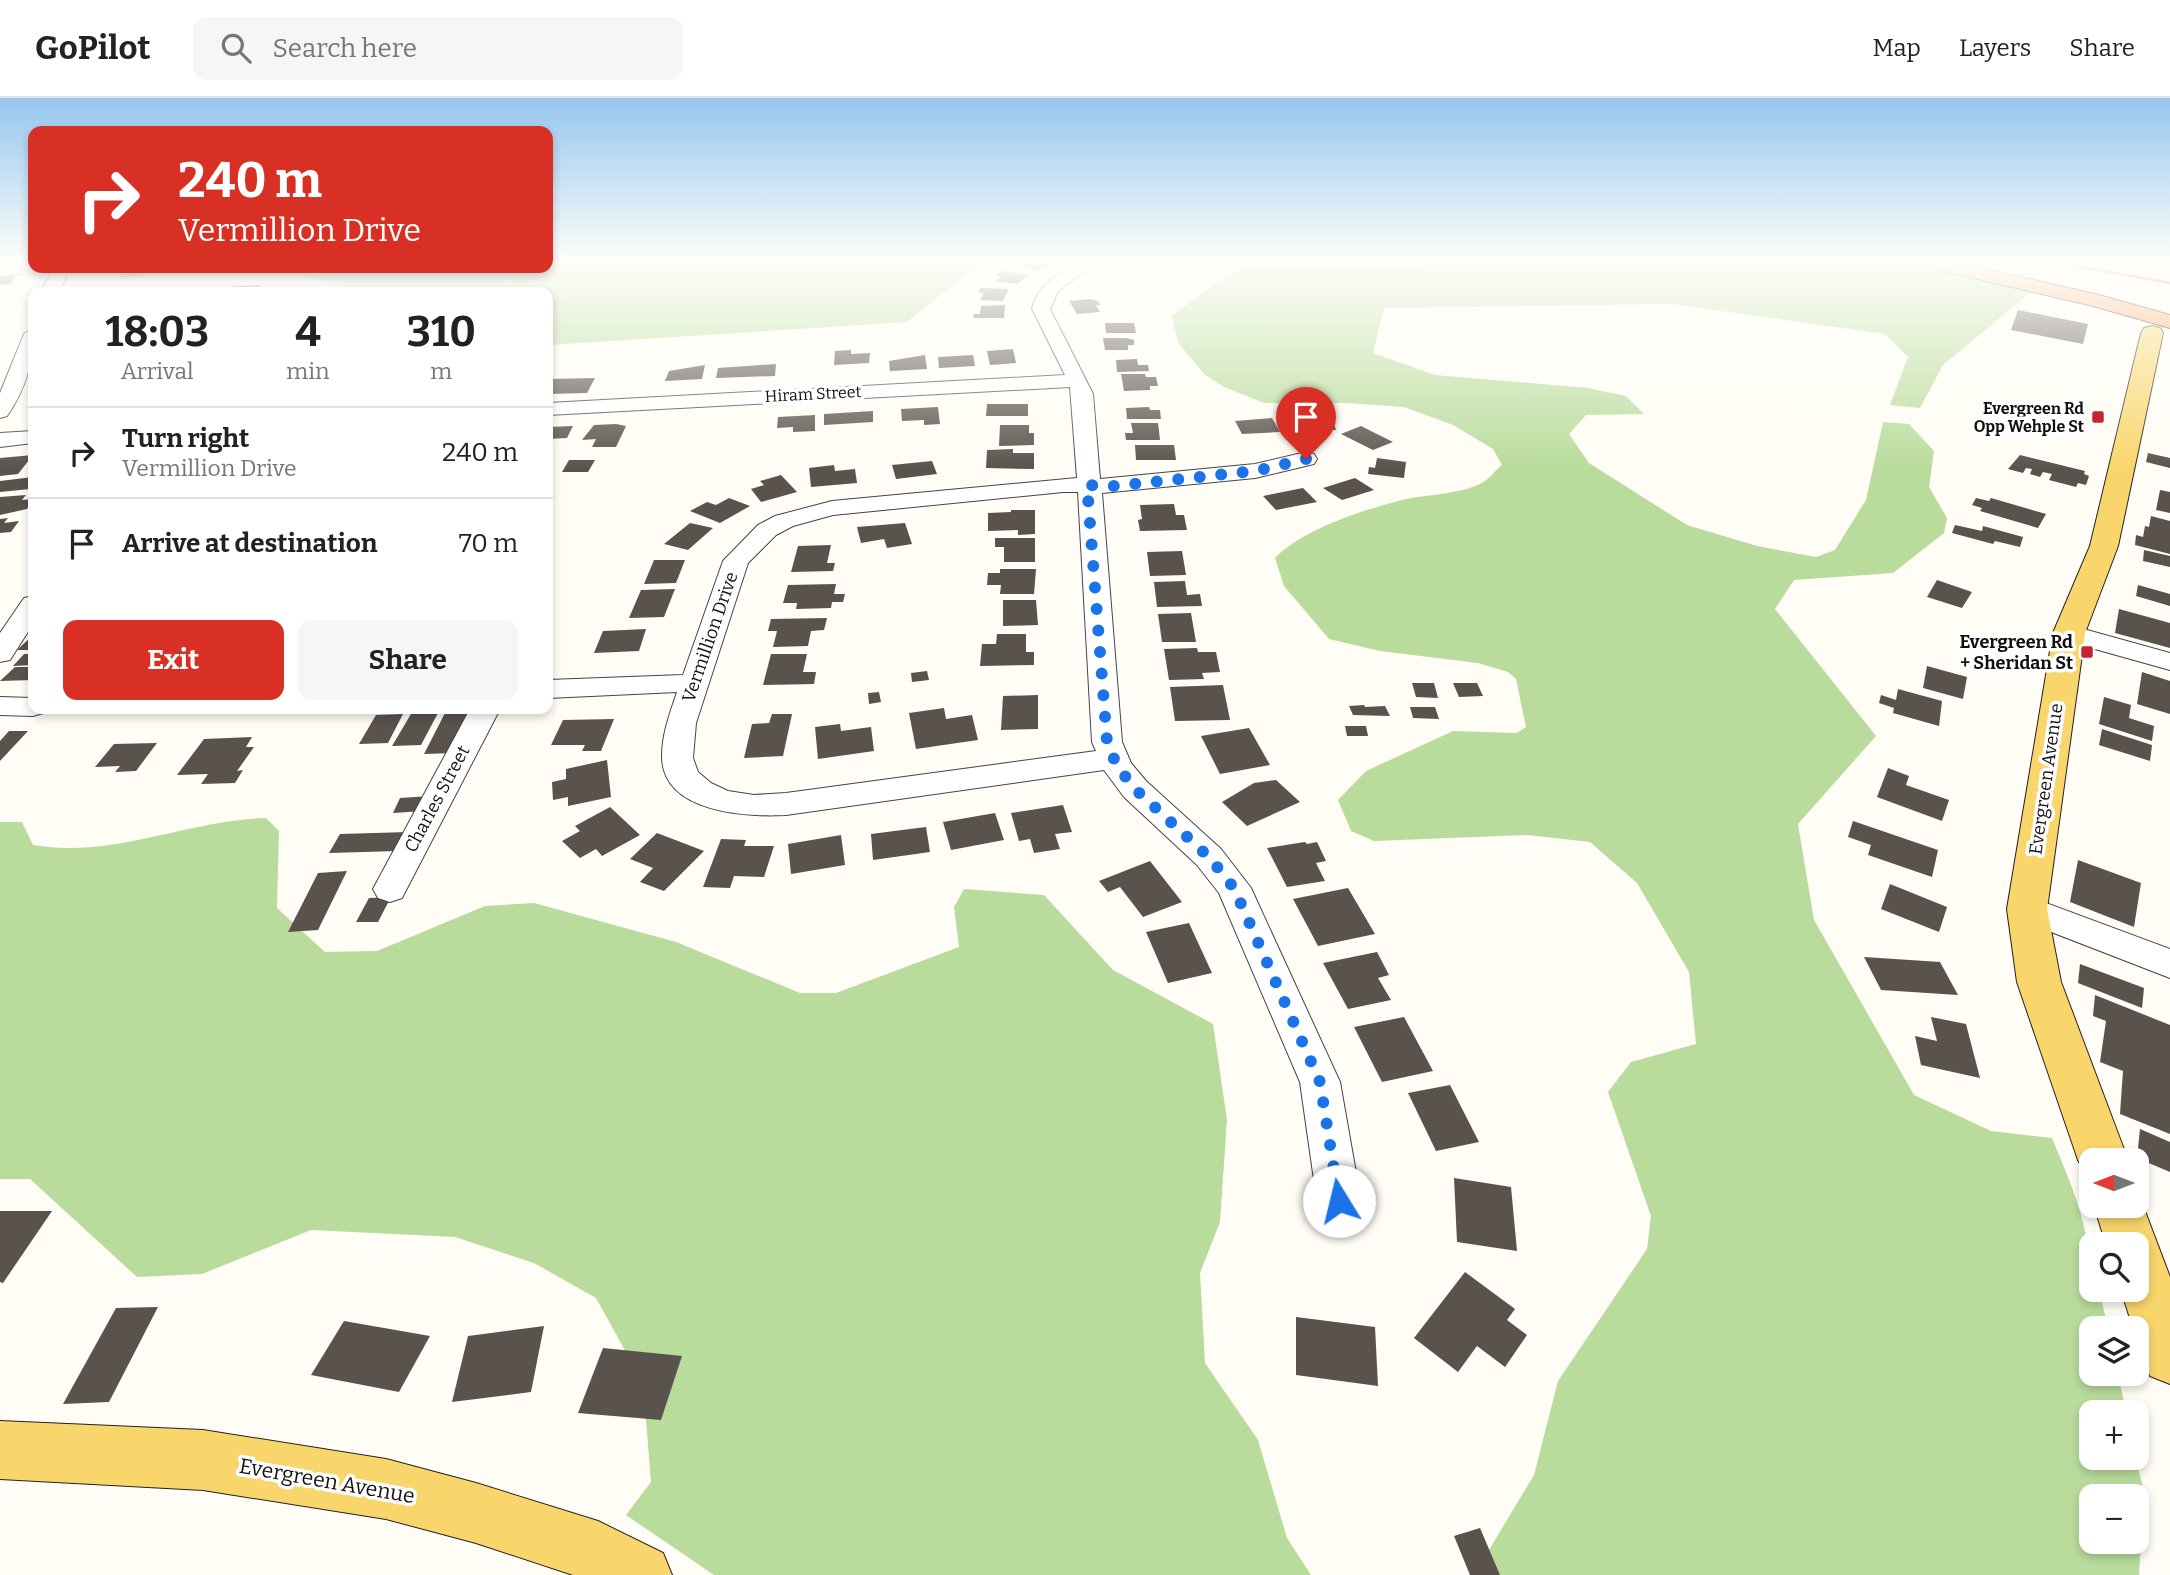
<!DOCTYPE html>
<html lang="en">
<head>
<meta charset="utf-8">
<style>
	body { margin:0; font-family:Bitter,serif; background:#f6f6f6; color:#222; height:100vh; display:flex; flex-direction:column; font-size:26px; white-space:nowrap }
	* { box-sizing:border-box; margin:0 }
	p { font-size:23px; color:#767676 }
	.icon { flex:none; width:38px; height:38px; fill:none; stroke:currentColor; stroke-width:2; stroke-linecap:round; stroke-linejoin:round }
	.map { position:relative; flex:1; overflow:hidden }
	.details { position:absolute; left:28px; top:189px; width:525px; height:427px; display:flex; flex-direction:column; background:#fff; border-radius:14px; box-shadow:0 4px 10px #0003 }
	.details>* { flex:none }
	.top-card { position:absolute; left:28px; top:28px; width:525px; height:147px; border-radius:14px; box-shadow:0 4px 10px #0003; background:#d93025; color:#fff; overflow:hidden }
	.needle { width:46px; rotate:270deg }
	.controls { position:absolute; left:2079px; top:1050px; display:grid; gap:14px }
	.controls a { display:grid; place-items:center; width:70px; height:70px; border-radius:14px; background:#fff; box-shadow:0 4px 10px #0003; font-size:35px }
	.pin { position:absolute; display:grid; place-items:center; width:60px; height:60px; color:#fff; margin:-72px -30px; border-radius:50% 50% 50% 0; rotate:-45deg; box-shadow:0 0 7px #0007 }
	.pin .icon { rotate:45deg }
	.me { position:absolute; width:77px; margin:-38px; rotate:351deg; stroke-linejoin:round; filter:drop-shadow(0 0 5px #0008) }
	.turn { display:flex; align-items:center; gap:24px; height:147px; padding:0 35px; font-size:32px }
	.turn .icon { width:91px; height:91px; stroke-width:2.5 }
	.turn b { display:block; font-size:49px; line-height:60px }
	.eta { display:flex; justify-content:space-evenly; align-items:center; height:119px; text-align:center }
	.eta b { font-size:42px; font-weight:700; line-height:49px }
	.action { display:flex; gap:14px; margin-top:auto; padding:14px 35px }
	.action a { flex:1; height:80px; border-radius:14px; background:#d93025; color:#fff; font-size:28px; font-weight:700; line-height:80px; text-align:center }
	.action a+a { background:#f6f6f6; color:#222 }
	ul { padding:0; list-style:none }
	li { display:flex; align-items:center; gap:21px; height:91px; padding:0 35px; border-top:2px solid #e0e0e0 }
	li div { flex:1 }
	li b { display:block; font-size:26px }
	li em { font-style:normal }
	header { display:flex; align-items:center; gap:42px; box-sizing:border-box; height:98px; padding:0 35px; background:#fff; border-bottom:2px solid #e0e0e0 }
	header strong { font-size:33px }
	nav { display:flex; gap:38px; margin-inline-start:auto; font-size:24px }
	.search { width:490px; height:63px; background:#f6f6f6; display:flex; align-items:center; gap:18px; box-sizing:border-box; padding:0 24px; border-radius:14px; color:#767676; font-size:26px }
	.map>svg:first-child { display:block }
	.forest { fill:#b9dc9c; fill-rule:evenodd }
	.building { fill:#5a524d }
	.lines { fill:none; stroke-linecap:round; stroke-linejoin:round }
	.minor-casing { stroke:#444; stroke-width:2 }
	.major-casing { stroke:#222; stroke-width:2 }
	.highway-casing { stroke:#222; stroke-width:2 }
	.minor { fill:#fff; fill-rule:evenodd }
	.major { fill:#f9d66b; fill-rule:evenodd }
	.highway { fill:#f5a25d; fill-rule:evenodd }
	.rail { stroke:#c4262e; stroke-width:2.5 }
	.route { stroke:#1a73e8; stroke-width:12; stroke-dasharray:0 21.6 }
	.poi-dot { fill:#c4262e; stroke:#fff; stroke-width:2.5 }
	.labels { text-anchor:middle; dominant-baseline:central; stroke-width:7; stroke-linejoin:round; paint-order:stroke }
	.far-street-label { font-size:16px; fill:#111; stroke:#fff }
	.far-poi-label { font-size:16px; font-weight:bold; fill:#111; stroke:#fff; text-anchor:end }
	.street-label { font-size:18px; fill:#111; stroke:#fff }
	.poi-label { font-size:18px; font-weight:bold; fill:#111; stroke:#fff; text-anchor:end }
	.near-street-label { font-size:21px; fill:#111; stroke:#fff }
</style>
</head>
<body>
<header>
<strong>GoPilot</strong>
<div class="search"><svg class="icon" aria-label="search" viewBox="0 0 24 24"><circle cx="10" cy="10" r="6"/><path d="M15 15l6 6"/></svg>Search here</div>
<nav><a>Map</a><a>Layers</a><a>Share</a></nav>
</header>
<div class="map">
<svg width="2170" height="1477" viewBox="0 0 2170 1477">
	<rect width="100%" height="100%" fill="#fffdf5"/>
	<g class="forest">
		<polygon points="548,164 982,164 907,224 548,247 548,194 356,194 282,170 548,170"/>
		<path d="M1429,164h476l130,27 -92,76 -23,43 -30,-3 18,-48 -23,-23 -213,-30 -288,4 -11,45 62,22 153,13 38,8 18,18 -58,1 -17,19 20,29 98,62 70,21 59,11 19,-7 31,-50 17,-78 26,2 25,27 -5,36 18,31 -3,15 -51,40 -99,7 -19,29 101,127 -78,88 16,96 100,175 77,36 61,7c23,56 39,90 39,152h8l9,38h-17v46h27l8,38h-35v46h45l8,34 -5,83h-665l60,-100 24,-94 89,-132 4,-33 -43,-124 23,-30 65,-18 -7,-72 -52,-89 -47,-41 -62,-7 -154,6 -23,-10 -13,-31 28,-29 87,-40 64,2 9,-6 -10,-48 -8,-7 -30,-9 -98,-12 -51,-12 -45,-53 -9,-28c28,-29 88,-48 127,-58 25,-6 56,-5 80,-17 7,-4 14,-13 20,-18l-9,-16 -40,-24 -49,-18 -58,-4h-82l-40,-16 -19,-12 -26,-31 -8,-28 68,-50h180zM2091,1398h46v46h-46z"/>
		<path d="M266,720l13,13 -2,77 48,44 52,-1 108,-45 49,-3 142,39 124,51h36l123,-46 -5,-40 10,-18 80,6 69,75 100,54 14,96 -7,102 -20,51 5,90 53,77 29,98 24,37h-597l-88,-60 25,-33 -8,-99 -47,-85 -62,-35 -79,-26 -144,-7 -109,44 -65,3 -107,-98h-30v-357h22l11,23c80,14 154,-25 233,-27z"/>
	</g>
	<g class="building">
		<polygon points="1028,164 1052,164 1037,173 1019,168"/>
		<polygon points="147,170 142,177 120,179 125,172"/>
		<polygon points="1001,173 1029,177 1018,186 995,183 1001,179 995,178"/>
		<polygon points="16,176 11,186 0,187 0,178"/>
		<polygon points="261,187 254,194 229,193 233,188"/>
		<polygon points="156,190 187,190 182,194 151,194"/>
		<polygon points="981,190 1009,191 1003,203 980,202 984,195 978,194"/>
		<polygon points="1090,201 1098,203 1101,207 1096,207 1100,214 1077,216 1069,203"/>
		<polygon points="1005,207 1004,220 973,220 974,216 980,216 981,208"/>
		<polygon points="2018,212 2088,226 2083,246 2011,232"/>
		<polygon points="1105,225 1134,225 1136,235 1106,235"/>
		<polygon points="1103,240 1126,240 1134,242 1134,247 1128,247 1128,252 1105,252"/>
		<polygon points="1013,251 1016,265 990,267 987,253"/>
		<polygon points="851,252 851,256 870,255 869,265 834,267 835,253"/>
		<polygon points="925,257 927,271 890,273 889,263"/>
		<polygon points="973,257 975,268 939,270 938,259"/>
		<polygon points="1137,261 1138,267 1148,267 1149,273 1117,274 1116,262"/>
		<polygon points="776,266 775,278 716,280 718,270"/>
		<polygon points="705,267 702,281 665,283 669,273"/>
		<polygon points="1121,276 1145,276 1146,279 1156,279 1158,288 1150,288 1150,292 1124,293"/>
		<polygon points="595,280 587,295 548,296 548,281"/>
		<polygon points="987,306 1028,306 1028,318 986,318"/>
		<polygon points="938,309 940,326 924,327 924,322 902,323 901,311"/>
		<polygon points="1149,309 1150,312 1160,312 1161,321 1127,321 1126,310"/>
		<polygon points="873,313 873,324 824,327 824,316"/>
		<polygon points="815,317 815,333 793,334 793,329 777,330 778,319"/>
		<polygon points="1272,320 1280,334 1242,336 1235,323"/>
		<polygon points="1293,320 1332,320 1336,332 1297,333"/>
		<polygon points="1131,325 1158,325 1160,342 1126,342 1125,335 1133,335"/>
		<polygon points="616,326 626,328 616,349 592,349 596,341 582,342 594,327"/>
		<polygon points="1000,327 1029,327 1029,335 1034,335 1034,347 999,348"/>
		<polygon points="573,328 567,340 548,341 548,329"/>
		<polygon points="1361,328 1393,344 1373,352 1341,336"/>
		<polygon points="1135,347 1174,347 1176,362 1136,362"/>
		<polygon points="1013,351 1013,355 1034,355 1034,371 986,370 987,352"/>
		<polygon points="2148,355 2170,360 2170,370 2146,364"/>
		<polygon points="33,357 18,376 0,378 0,360"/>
		<polygon points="2020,357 2085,373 2084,376 2089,378 2086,387 2078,385 2076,389 2049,382 2052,376 2043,374 2040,379 2030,376 2032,371 2026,370 2023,375 2008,371"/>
		<polygon points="1377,360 1406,364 1404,380 1368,376 1369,369 1375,370"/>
		<polygon points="569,362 595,362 588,374 562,374"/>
		<polygon points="932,363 937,376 896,381 892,367"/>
		<polygon points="834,367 835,373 855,371 857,385 811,389 809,370"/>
		<polygon points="781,377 797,394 761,404 751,391 764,387 760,383"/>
		<polygon points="33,379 30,391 0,394 0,383"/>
		<polygon points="1355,380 1374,392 1342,402 1323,390"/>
		<polygon points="1303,390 1317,404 1276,412 1263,398"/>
		<polygon points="2160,392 2170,394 2170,415 2156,412"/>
		<polygon points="26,397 22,402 33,401 27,411 0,417 0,399"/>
		<polygon points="729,400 750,408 720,425 690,413 707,404 716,407"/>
		<polygon points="1976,400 1989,403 1991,400 2046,416 2038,430 1980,413 1982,410 1972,407"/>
		<polygon points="1174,406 1176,417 1184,417 1187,432 1140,433 1138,422 1142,421 1140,407"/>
		<polygon points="1011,412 1035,412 1035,436 1018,437 1018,432 988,433 988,415 1011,414"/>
		<polygon points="2151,418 2170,423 2170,456 2135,447 2136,437 2143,439 2145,428 2149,429"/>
		<polygon points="8,420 4,425 19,423 11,434 0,435 0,421"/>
		<polygon points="690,425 713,430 688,452 664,446"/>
		<polygon points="905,425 912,446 887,450 884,441 861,445 857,429"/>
		<polygon points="1955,427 1982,433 1983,428 2023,439 2020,449 1995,443 1993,446 1952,435"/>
		<polygon points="995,440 1035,440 1035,464 1004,464 1004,449 995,449"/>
		<polygon points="831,447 827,465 835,465 833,473 791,474 798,448"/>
		<polygon points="2144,452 2170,458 2170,469 2143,463"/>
		<polygon points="1182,453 1186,477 1150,478 1147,454"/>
		<polygon points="654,462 685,462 676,485 644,486"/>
		<polygon points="1000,471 1036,471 1034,496 1000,496 1001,487 987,487 988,475 1000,475"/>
		<polygon points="1937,482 1972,494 1962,510 1927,499"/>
		<polygon points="1185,483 1187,497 1200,496 1202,508 1157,509 1154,484"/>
		<polygon points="836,486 834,496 845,496 843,504 832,504 831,510 796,511 797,505 783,505 788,487"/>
		<polygon points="2138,487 2170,496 2170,508 2136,498"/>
		<polygon points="675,491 664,519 629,520 641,492"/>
		<polygon points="1003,502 1036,502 1038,527 1003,528"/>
		<polygon points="2119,511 2170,525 2170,550 2115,535"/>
		<polygon points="1191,515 1196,544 1162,544 1158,516"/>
		<polygon points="827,520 824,532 811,533 808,548 773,549 777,533 768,533 771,521"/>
		<polygon points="646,531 639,553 594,555 603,533"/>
		<polygon points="33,533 33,552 17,552 32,538 28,538"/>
		<polygon points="997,536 1026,536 1026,554 1034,554 1034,567 980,568 982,546 996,546"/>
		<polygon points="1197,550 1198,554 1216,554 1220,574 1202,575 1204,581 1169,582 1164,551"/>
		<polygon points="24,556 33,556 33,567 13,568"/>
		<polygon points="771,556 807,556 803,574 816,574 814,586 763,587"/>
		<polygon points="1927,568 1967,579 1963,601 1923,590"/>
		<polygon points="15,569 33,569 33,582 0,583"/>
		<polygon points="927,573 929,582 912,584 911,575"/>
		<polygon points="2142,574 2170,583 2170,616 2137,606"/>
		<polygon points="1412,585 1434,585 1438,600 1416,599"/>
		<polygon points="1453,585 1477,585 1483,598 1459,599"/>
		<polygon points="1223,587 1230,622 1175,623 1170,589"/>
		<polygon points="1898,591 1942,603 1939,628 1893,615 1894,610 1879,605 1881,597 1896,602"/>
		<polygon points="879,594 881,604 869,606 868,595"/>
		<polygon points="1038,597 1038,631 1001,632 1003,598"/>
		<polygon points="2104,599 2131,607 2129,620 2154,628 2152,643 2099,626"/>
		<polygon points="1364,607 1365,609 1385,608 1390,618 1353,617 1349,608"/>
		<polygon points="1410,609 1435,609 1439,621 1413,620"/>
		<polygon points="944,610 946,621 972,617 978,642 916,651 909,615"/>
		<polygon points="475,614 454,655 424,656 445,615"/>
		<polygon points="438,615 421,647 392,648 411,616"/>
		<polygon points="403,616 388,645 359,646 376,617"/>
		<polygon points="772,616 792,616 783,658 744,660 752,626 769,625"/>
		<polygon points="614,621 601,653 582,653 585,647 551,647 563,622"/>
		<polygon points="840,626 841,633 871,629 874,653 818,661 815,629"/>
		<polygon points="1345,628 1366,628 1368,638 1347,638"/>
		<polygon points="1249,630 1270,667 1220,676 1201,638"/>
		<polygon points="2102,631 2152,647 2150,663 2099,647"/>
		<polygon points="9,633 28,633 0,663 0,643"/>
		<polygon points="252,639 246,649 254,649 237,673 243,672 235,685 201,686 208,676 177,677 204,641"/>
		<polygon points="157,645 136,673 115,674 120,668 95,669 114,646"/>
		<polygon points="607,662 611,699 568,708 568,699 553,702 552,684 566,681 566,671"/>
		<polygon points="1888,670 1909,678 1906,687 1949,702 1942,723 1877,699"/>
		<polygon points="1276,682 1300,704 1247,728 1222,704 1254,685"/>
		<polygon points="431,698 424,713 393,715 400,700"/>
		<polygon points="1063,707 1072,734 1055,736 1060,751 1034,755 1030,741 1019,743 1011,715"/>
		<polygon points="610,709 640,737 602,758 596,751 580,760 562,743 580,733 575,728"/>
		<polygon points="995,715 1004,742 951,752 943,724"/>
		<polygon points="1853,723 1938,752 1932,779 1868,757 1871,747 1848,739"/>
		<polygon points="926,729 930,754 873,762 871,736"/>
		<polygon points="408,734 398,753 329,755 340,736"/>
		<polygon points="657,735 704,753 664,793 640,784 653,770 630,761"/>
		<polygon points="841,737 845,767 791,776 788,746"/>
		<polygon points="721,741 746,742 744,748 774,748 764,779 734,778 730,790 703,789"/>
		<polygon points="1305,744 1307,746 1317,744 1326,763 1316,765 1325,783 1287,789 1267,750"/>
		<polygon points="2078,762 2141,785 2134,829 2070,804"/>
		<polygon points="1150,763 1182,804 1143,819 1120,789 1108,794 1099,783"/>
		<polygon points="347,773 318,832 288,834 318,775"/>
		<polygon points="1890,786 1947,809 1939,834 1881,811"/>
		<polygon points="1348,790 1375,836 1318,848 1293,801"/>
		<polygon points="391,799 378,824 356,824 369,800"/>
		<polygon points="1189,825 1212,875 1168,885 1146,834"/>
		<polygon points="1377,854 1389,877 1378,880 1391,902 1348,911 1323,865"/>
		<polygon points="1864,859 1940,864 1958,897 1881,892"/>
		<polygon points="2080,866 2144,890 2142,910 2078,885"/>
		<polygon points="2095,897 2170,927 2170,1036 2120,1016 2123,973 2100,964 2106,923 2093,918"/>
		<polygon points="1404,919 1433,973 1382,984 1354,929"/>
		<polygon points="1931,919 1966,926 1980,980 1921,967 1915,938 1937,943"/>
		<polygon points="1450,987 1479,1044 1436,1053 1408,995"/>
		<polygon points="2140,1031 2170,1044 2170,1074 2137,1060"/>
		<polygon points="1454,1080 1511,1089 1517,1153 1457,1144"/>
		<polygon points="0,1113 52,1113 3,1185 0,1184"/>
		<polygon points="1465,1174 1515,1211 1507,1222 1527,1237 1505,1269 1477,1248 1458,1274 1414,1240"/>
		<polygon points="158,1209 109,1304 63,1306 116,1210"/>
		<polygon points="1296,1219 1375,1229 1378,1288 1296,1277"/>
		<polygon points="344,1223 430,1238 399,1294 311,1277"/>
		<polygon points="544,1228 531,1294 452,1304 468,1238"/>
		<polygon points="603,1250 682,1258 661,1322 578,1315"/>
		<polygon points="1480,1430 1500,1477 1470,1477 1454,1438"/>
	</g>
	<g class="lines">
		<g class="minor-casing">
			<g id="minor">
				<path d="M1077,164h20l-39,29 -8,18 43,85 7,85 155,-15 51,-12 8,2 3,5 -3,5 -59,14 -153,15 20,249 9,21 15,18 75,68 30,39 89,194 21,119 -7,14 -15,6 -15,-6 -7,-14 -17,-119 -81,-189 -22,-28 -73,-68 -20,-27 -318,45c-40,2 -124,-2 -124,-59 0,-22 8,-43 15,-64l-129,6v-18l135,-5 40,-114 35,-36 17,-9 57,-15 245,-23 -7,-91 -522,28v-12l517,-28 -33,-66c5,-24 26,-35 45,-47zM1063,394h15l14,250 4,9 -310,42 -32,2 -26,-4 -17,-8 -13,-11 -5,-14 3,-35 52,-160 28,-28 17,-9 40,-11z"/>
				<polygon points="33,165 33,170 41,170 39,174 0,178 0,168"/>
				<polygon points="53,170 70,170 59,194 41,194"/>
				<path d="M33,230c1,33 -7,61 -26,88l-7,2v-25l24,-59z"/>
				<polygon points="33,333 33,345 0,349 0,335"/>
				<polygon points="33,498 33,526 10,562 0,564 0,535 24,500"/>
				<polygon points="2069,527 2170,555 2170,572 2059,541 2055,535 2059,529"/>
				<polygon points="0,599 33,600 33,611 47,611 43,615 33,618 0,617"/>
				<polygon points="470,611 500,611 402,800 390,804 378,800 373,791"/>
				<polygon points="2027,798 2170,851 2170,880 2015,820 2009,811 2015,802"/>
			</g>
		</g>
		<g class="major-casing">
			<g id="major">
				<polygon points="2152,228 2160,230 2163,235 2118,448 2085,535 2047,811 2061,884 2128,1062 2091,1062 2091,1079 2086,1077 2078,1062 2017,884 2007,811 2053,535 2090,448 2141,235 2144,230"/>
				<polygon points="2137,1092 2170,1179 2170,1286 2150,1278 2137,1241 2137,1230 2133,1230 2121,1192 2137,1192 2137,1146 2106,1146 2094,1108 2137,1108"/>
				<polygon points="0,1323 203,1332 386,1361 476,1385 598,1423 663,1455 672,1477 573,1477 476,1445 386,1421 203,1392 0,1381"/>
			</g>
		</g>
		<g class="highway-casing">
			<polygon id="highway" points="1919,164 1955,164 2099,197 2170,217 2170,230 2093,208 1922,168"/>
		</g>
		<use href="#minor" class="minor"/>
		<use href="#major" class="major"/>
		<use href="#highway" class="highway"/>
		<g class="rail">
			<polyline points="2053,164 2170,185"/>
			<polyline points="2165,164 2170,165"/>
		</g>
	</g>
	<linearGradient id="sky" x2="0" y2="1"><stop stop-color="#95c6ee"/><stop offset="0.44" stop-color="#fffefa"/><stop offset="1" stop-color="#fffefa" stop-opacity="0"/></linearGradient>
	<rect width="2170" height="371" fill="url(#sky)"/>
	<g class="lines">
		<polyline class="route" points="1306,361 1255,373 1114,388 1087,387 1107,644 1117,668 1135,691 1209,759 1234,790 1320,984 1339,1103"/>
	</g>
	<g class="poi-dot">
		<rect x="2091" y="312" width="14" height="14" rx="3.5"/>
		<rect x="2080" y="547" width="14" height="14" rx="3.5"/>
	</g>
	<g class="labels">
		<g class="far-street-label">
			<text transform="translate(813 296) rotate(-3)">Hiram Street</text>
		</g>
		<g class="far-poi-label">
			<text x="2084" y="310">Evergreen Rd<tspan x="2084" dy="18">Opp Wehple St</tspan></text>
		</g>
		<g class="street-label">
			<text transform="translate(710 539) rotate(-71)">Vermillion Drive</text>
			<text transform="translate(2046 681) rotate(-82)">Evergreen Avenue</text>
			<text transform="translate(437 701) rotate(-62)">Charles Street</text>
		</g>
		<g class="poi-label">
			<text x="2073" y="544">Evergreen Rd<tspan x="2073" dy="21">+ Sheridan St</tspan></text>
		</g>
		<g class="near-street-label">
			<text transform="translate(327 1383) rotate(10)">Evergreen Avenue</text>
		</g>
	</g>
</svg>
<div class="controls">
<a><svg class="needle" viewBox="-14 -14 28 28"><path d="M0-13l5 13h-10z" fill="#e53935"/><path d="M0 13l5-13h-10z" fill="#767676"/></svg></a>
<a><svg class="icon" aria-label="search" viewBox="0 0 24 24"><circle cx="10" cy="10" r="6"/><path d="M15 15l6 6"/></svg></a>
<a><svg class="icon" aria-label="layers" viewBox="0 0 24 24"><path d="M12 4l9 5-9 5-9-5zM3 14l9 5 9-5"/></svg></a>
<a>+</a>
<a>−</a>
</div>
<div class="pin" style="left:1306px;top:361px;background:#d93025"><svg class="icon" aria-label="arrive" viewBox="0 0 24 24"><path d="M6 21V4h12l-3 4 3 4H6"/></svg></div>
<svg class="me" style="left:1339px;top:1103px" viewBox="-20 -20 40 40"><circle r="19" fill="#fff"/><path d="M0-13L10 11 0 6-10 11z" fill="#1a73e8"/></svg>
<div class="top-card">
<div class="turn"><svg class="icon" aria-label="right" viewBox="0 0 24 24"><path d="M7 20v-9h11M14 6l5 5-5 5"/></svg><div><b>240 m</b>Vermillion Drive</div></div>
</div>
<section class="details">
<div class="eta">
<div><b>18:03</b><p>Arrival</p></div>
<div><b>4</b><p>min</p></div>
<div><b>310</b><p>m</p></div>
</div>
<ul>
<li><svg class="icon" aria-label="right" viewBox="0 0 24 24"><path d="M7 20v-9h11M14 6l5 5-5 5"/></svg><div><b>Turn right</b><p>Vermillion Drive</p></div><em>240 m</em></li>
<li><svg class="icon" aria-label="arrive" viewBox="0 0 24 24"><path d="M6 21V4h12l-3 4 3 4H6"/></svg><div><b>Arrive at destination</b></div><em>70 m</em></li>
</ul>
<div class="action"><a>Exit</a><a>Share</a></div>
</section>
</div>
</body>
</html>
